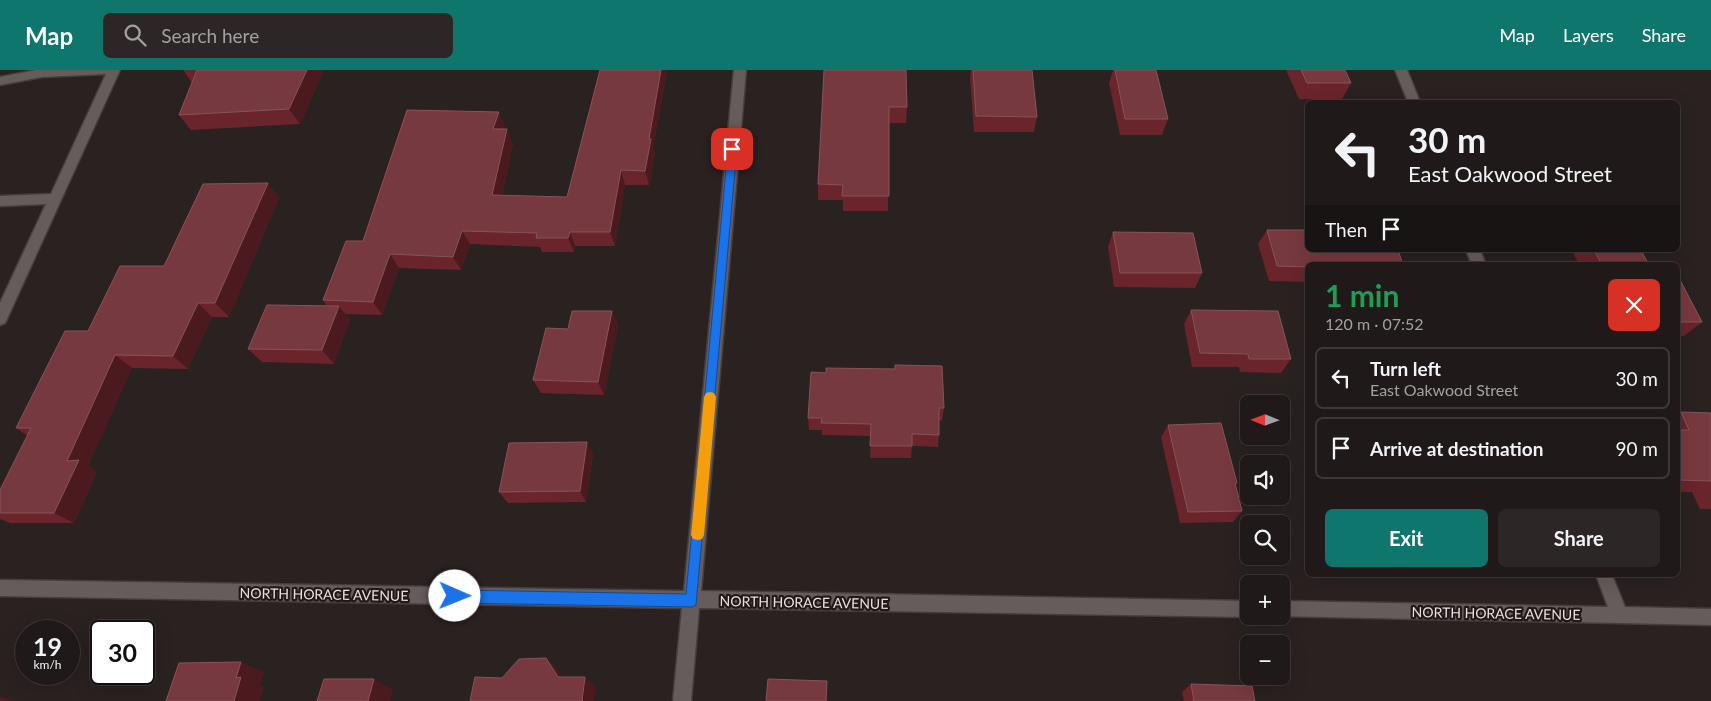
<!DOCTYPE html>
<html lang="en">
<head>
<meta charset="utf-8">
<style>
	body { margin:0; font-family:Lato,sans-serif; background:#2d2626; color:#f1f3f6; height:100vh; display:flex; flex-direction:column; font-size:19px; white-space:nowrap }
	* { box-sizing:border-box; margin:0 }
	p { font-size:16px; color:#a2a0a2 }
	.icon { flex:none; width:28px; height:28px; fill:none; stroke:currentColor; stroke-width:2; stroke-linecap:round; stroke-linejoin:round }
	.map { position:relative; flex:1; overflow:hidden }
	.side { position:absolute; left:1305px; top:192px; width:375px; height:315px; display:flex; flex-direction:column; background:#201919; border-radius:8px; box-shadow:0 5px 20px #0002,0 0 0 1px #3d3838 }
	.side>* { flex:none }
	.banner { position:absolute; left:1305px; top:30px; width:375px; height:152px; border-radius:8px; box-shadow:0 5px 20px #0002,0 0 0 1px #3d3838; background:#201919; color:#f1f3f6; overflow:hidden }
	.needle { width:32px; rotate:271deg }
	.fabs { position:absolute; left:1240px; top:325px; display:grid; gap:10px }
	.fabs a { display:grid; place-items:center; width:50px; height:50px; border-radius:8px; background:#201919; box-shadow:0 5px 20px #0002,0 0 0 1px #3d3838; font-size:25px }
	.speed { position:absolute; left:15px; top:550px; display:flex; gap:10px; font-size:25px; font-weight:700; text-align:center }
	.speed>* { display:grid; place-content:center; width:65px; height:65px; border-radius:50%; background:#201919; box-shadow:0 5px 20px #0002,0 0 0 1px #3d3838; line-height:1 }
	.speed small { font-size:12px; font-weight:400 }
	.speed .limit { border:2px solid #111; border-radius:8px; background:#fff; color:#111 }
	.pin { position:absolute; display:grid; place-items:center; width:42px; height:42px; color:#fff; margin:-21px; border-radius:10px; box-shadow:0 2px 8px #0006 }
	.me { position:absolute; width:55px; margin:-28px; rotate:91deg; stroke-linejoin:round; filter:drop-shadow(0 0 4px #0008) }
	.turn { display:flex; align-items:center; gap:18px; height:105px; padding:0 20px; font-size:22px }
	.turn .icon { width:65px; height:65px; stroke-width:2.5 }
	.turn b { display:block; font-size:35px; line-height:42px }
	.then { display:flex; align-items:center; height:48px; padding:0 20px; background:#0003; gap:10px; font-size:19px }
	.round { display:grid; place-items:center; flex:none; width:52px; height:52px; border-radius:8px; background:#2d2626 }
	.head { display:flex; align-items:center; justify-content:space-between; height:85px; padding:0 20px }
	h1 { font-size:30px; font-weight:700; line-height:38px; color:#1e9e55 }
	.action { display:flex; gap:10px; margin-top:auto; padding:10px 20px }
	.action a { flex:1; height:58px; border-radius:8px; background:#0f766e; color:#fff; font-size:20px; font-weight:700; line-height:58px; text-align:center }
	.action a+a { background:#2d2626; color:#f1f3f6 }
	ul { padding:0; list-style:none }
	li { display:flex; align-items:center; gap:15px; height:62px; margin:0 10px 8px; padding:0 10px; border:2px solid #3d3838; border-radius:8px }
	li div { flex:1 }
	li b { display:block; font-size:19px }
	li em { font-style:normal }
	header { display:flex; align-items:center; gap:30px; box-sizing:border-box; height:70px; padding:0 25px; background:#0f766e; color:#fff }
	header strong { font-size:24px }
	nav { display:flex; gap:28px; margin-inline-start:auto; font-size:18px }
	.search { width:350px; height:45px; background:#2d2626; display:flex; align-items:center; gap:12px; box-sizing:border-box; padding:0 18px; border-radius:8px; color:#a2a0a2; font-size:19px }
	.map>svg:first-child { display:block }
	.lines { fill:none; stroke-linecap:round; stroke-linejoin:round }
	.minor-casing { stroke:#463e3e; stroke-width:3 }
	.minor { fill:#675c5c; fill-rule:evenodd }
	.wall { fill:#69242c }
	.shaded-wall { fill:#4a1a1f }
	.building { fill:#76393f; stroke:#885359 }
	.route { fill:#1a73e8; stroke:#114b97 }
	.slow { fill:#f59e0b }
	.labels { text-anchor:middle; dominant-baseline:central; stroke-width:4.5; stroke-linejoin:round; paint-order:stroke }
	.street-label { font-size:14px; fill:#e9e2e2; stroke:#211817 }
</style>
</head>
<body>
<header>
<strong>Map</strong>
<div class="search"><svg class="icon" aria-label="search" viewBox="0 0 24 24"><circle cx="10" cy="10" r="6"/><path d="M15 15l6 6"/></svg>Search here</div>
<nav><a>Map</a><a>Layers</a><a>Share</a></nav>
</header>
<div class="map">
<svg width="1711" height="631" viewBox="0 0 1711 631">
	<rect width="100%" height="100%" fill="#2a2121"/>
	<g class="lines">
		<g class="minor-casing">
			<g id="minor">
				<polygon points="36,0 120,0 7,249 5,253 0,255 0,233 46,134 0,136 0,126 51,124 106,4 42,7 0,15 0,7"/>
				<polygon points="734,0 746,0 701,521 1249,531 1249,546 1252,546 1249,547 699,538 691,631 673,631 682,538 0,526 0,510 684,521"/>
				<polygon points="1395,0 1407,0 1420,32 1408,32"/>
				<polygon points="1466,180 1480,180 1486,195 1472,195"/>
				<polygon points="1596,505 1612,505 1625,537 1711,539 1711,555 1278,546 1281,546 1281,531 1608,537"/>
			</g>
		</g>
		<use href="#minor" class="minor"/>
	</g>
	<g class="wall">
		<polygon points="183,0 324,0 300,54 191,60 179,45 192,13"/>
		<polygon points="600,0 667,0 667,1 653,78 655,83 649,115 625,115 615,176 575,176 574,182 542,182 540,177 470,174 461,200 399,198 382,245 345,244 350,250 334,294 262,292 248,279 327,236 323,230 363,171 505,56 504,59 513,73 502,126 567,127"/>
		<polygon points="824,0 907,37 906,53 889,53 888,141 843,141 843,130 818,130 818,114"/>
		<polygon points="971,0 1032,0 1037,47 1034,62 974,62 970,7"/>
		<polygon points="1113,0 1156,0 1168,49 1162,65 1120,65 1109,13"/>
		<polygon points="1286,0 1345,0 1351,13 1342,29 1299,29"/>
		<polygon points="268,113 279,128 229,247 212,247 188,299 132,298 88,396 97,402 74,453 10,453 0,449 0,420 28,366 16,358 88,261 164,196"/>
		<polygon points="1267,160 1308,195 1308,212 1269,211 1258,174"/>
		<polygon points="1113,162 1202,203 1195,218 1114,217 1108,177"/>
		<polygon points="1572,180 1641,180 1649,195 1579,195"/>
		<polygon points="1678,206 1702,252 1684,266 1678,266"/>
		<polygon points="1191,240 1291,289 1281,303 1240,302 1239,297 1192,297 1184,254"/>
		<polygon points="612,241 618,255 604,325 541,323 533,310 568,259"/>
		<polygon points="895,299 944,338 942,351 939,350 939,365 938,377 912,376 911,388 870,388 871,366 822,365 822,360 809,360 808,348 826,303"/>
		<polygon points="1681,342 1711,343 1711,439 1700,439 1692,422 1678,422 1678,344"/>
		<polygon points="1168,355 1237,413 1235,415 1242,441 1233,452 1180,453 1161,367"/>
		<polygon points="593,384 586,432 508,433 499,422"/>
		<polygon points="1191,614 1255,631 1184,631 1182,622"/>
	</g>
	<g class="shaded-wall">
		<polygon points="307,0 324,0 300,54 289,39"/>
		<polygon points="661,0 667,0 667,1 653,78 655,83 649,115 645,101 649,69"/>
		<polygon points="499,42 505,56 500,74 493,59"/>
		<polygon points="507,59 513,73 499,140 492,125"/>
		<polygon points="621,100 625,115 615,176 610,162"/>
		<polygon points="268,113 279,128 229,247 215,233"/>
		<polygon points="462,161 470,174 461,200 453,187"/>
		<polygon points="570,162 575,176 574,182 568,168"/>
		<polygon points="390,184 399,198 382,245 373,232"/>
		<polygon points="198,233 212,247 188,299 173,286"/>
		<polygon points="339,236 350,250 334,294 322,280"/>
		<polygon points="612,241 618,255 604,325 598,312"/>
		<polygon points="115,285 132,298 88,396 97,402 74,453 54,443 67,391"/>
		<polygon points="587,372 593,384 586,432 580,421"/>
		<polygon points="546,588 557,599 569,618 558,607"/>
		<polygon points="241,592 265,602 260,615 264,617 260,631 234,631 236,608"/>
		<polygon points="585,607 596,618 594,631 582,631"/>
		<polygon points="374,609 393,620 390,631 368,631"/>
		<polygon points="827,611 827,631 826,631"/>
		<polygon points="0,626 17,631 0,631"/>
	</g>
	<g class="building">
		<polygon points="197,0 307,0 289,39 179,45"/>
		<polygon points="600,0 661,0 649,69 651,69 645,101 621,100 610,162 570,162 568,168 536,168 537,163 462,161 453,187 390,184 373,232 323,230 346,171 363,171 407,40 499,42 493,59 507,59 492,125 567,127"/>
		<polygon points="824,0 906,0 907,37 889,37 889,126 842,126 843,115 818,114"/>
		<polygon points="973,0 1032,0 1037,47 976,46"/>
		<polygon points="1115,0 1156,0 1168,49 1125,49"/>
		<polygon points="1301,0 1345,0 1351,13 1307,13"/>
		<polygon points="268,113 215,233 198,233 173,286 115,285 67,391 79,390 54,443 0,443 0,420 31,358 16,358 65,261 88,261 120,196 164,196 203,114"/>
		<polygon points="1267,160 1308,160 1308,180 1398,180 1403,195 1308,195 1308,197 1277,196"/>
		<polygon points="1113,162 1193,163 1202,203 1120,203"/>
		<polygon points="1594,180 1641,180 1649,195 1602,195"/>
		<polygon points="1678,206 1702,252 1678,252"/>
		<polygon points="267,235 339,236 322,280 248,279"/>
		<polygon points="1191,240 1278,241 1291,289 1249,289 1248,284 1200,283"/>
		<polygon points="572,241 612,241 598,312 533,310 546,258 568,259"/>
		<polygon points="895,295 942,296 944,338 939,338 939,365 912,364 912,376 870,376 871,354 821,353 822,348 808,348 811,302 826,303 826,298 895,299"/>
		<polygon points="1681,342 1711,343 1711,411 1679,410 1678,406 1678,360 1689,360"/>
		<polygon points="1221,353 1237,413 1235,413 1242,441 1188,442 1168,355"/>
		<polygon points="587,372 580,421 499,422 509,373"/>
		<polygon points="546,588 558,607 585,607 582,631 470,631 475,607 502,608 519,589"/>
		<polygon points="241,592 236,608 241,607 234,631 166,631 179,593"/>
		<polygon points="324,609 374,609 368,631 317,631"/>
		<polygon points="768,609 827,611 826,631 766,631"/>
		<polygon points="1191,614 1252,616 1255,631 1194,631"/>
	</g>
	<polygon class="route" points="732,75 737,79 696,535 692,537 455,533 450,531 448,526 450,522 455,520 686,524 728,79"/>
	<polygon class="slow" points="710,322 714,323 716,327 704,465 702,469 698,470 693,469 691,465 704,327 706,323"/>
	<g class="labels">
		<g class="street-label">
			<text transform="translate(324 524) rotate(1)">NORTH HORACE AVENUE</text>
			<text transform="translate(804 532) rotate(1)">NORTH HORACE AVENUE</text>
			<text transform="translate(1496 543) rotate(1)">NORTH HORACE AVENUE</text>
		</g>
	</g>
</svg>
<div class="fabs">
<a><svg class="needle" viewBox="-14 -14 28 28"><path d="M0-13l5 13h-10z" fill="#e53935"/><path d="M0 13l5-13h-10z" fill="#a2a0a2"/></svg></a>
<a><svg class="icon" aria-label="sound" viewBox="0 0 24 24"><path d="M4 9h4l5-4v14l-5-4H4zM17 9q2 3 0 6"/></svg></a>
<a><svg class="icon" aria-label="search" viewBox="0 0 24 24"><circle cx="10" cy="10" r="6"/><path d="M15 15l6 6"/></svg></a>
<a>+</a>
<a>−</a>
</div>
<div class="speed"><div>19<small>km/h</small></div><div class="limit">30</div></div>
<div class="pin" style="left:732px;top:79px;background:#d93025"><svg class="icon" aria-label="arrive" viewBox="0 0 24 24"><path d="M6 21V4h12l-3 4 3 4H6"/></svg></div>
<svg class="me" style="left:455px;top:526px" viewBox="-20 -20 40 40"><circle r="19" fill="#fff"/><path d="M0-13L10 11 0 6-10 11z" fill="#1a73e8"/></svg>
<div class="banner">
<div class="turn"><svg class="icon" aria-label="left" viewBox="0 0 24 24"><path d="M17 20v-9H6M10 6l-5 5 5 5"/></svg><div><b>30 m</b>East Oakwood Street</div></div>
<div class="then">Then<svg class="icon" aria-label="arrive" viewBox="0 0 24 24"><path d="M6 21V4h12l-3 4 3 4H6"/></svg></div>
</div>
<section class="side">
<div class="head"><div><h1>1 min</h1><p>120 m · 07:52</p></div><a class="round" style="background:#d93025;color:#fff"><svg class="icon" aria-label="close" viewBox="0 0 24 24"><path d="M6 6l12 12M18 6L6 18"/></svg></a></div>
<ul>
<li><svg class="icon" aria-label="left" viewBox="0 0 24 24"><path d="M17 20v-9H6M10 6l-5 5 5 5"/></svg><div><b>Turn left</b><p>East Oakwood Street</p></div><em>30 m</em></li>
<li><svg class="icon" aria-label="arrive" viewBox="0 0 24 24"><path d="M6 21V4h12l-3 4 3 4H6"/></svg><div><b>Arrive at destination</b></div><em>90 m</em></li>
</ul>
<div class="action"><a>Exit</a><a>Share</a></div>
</section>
</div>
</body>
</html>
